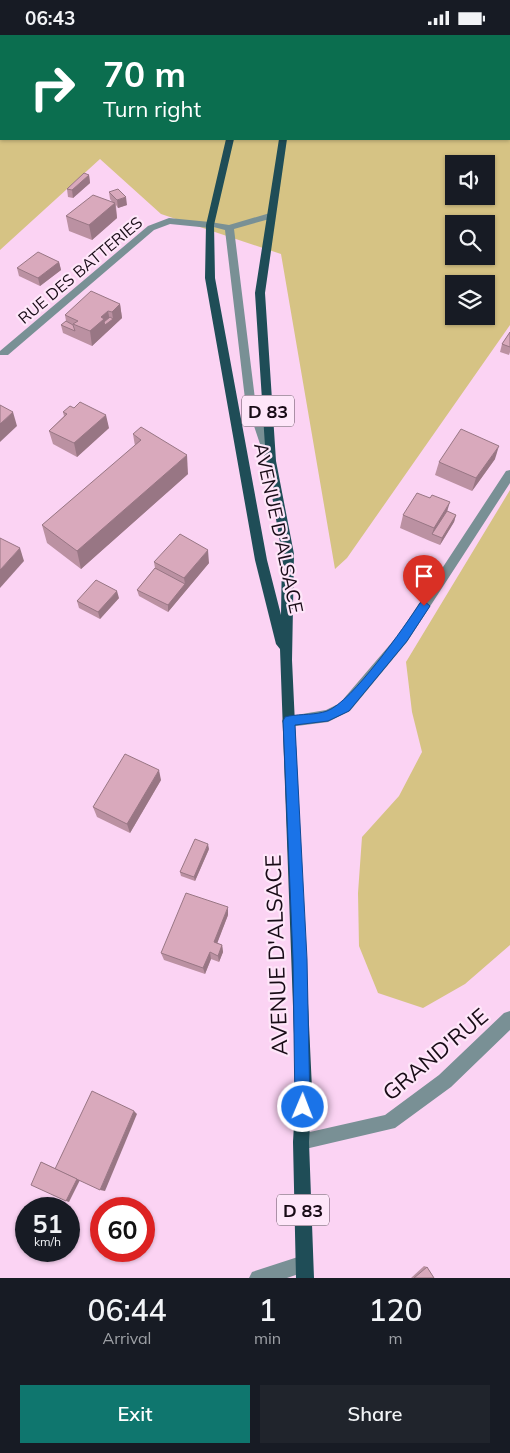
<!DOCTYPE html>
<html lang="en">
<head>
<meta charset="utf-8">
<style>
	body { margin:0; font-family:Mulish,sans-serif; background:#20242c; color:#f1f3f6; height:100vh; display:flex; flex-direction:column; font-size:19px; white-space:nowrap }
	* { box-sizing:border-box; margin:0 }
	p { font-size:16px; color:#9ea1a6 }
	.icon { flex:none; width:28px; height:28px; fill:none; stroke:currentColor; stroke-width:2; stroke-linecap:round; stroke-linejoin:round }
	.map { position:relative; height:1243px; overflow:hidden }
	.side { display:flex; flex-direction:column; background:#171b24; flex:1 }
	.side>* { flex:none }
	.guide { position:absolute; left:0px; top:0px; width:510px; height:105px; box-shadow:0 1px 4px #0004; background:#0b6e4f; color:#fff; overflow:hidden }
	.controls { position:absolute; left:445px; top:120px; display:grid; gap:10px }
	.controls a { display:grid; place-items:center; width:50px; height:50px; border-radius:0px; background:#171b24; box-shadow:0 1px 4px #0004; font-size:25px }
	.speed { position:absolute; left:15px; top:1162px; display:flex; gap:10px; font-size:25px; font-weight:700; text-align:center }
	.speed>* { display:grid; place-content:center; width:65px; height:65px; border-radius:50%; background:#171b24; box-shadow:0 1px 4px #0004; line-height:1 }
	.speed small { font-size:12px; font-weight:400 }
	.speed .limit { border:8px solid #d22; background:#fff; color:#111 }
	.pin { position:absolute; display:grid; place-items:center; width:42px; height:42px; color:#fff; margin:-51px -21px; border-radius:50% 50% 50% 0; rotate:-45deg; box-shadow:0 0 5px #0007 }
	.pin .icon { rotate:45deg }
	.me { position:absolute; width:55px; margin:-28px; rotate:1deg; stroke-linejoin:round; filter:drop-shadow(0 0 4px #0008) }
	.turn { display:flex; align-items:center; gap:18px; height:105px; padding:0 20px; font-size:22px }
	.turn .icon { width:65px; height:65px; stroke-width:2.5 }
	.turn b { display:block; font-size:35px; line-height:42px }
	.eta { display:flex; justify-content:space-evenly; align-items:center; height:85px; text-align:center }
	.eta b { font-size:30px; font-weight:600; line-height:35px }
	.action { display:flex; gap:10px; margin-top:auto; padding:10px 20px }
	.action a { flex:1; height:58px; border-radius:0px; background:#0f766e; color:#fff; font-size:20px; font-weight:600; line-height:58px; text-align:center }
	.action a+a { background:#20242c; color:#f1f3f6 }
	.status { display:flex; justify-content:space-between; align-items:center; height:35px; padding:0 25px; background:#171b24; direction:ltr }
	.status svg { height:14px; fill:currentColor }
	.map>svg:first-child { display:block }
	.green { fill:#d6c384; fill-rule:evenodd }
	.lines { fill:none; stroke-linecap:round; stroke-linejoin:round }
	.service { fill:#799095; fill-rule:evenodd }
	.minor { fill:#799095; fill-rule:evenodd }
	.tertiary { fill:#799095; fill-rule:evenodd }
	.primary { fill:#1f4d57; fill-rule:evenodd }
	.wall { fill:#bb91a2 }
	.shaded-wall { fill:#987684 }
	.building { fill:#d9a9bc; stroke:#987684 }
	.route { fill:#1a73e8; stroke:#114b97 }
	.labels { text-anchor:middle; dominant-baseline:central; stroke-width:4.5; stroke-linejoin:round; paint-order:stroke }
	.far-street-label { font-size:16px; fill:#180b16; stroke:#fee6f9 }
	.shield { fill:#fee6f9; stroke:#5d4d5a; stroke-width:1 }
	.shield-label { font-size:18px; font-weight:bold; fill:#180b16 }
	.street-label { font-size:19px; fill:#180b16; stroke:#fee6f9 }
	.near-street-label { font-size:22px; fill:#180b16; stroke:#fee6f9 }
</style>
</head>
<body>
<div class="status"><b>06:43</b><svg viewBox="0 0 49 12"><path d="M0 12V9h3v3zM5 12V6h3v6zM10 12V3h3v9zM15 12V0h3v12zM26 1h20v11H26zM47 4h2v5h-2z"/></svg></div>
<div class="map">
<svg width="510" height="1243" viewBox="0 0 510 1243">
	<rect width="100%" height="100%" fill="#fbd3f3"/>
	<g class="green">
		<path d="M0,0h510v290l-163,233 -12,11 -54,-315 -120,-40 -61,-55 -100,91zM1,1h508v103h-508zM454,129h32v32h-32zM454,189h32v32h-32zM454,249h32v32h-32z"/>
		<polygon points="510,455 510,910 465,949 423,973 378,958 359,911 358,858 362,802 399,761 422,717 412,677 406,627"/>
	</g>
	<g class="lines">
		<g class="service">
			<polygon points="270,178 274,181 273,183 234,194 255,364 275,424 270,428 265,424 245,364 225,195 206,190 210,187 229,190"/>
			<polygon points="510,435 510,448 407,607 350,676 328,687 289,692 284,690 282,686 284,682 326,675 340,668 399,599 506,436"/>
		</g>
		<g class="minor">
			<polygon points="169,183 210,187 214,190 210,193 170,189 154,195 8,320 0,320 0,316 148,191"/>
			<polygon points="304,1220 310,1223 313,1229 310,1235 287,1243 249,1243 252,1237"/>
		</g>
		<polygon class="tertiary" points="510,976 510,995 451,1052 395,1093 301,1115 295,1113 293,1107 295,1101 301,1099 385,1080 439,1040 504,978"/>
		<g class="primary">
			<polygon points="269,0 277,0 277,1 270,1"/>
			<polygon points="300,0 308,0 308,1 301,1"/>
			<polygon points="329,0 337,0 337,1 330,1"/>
			<polygon points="226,104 234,104 214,190 215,243 267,525 281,580 282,519 266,426 255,258 279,104 287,104 265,258 276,426 294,519 292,625 312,1054 309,1107 314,1243 296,1243 293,1107 296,1054 280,614 276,609 255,525 205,243 206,190"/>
		</g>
	</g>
	<g class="wall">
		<polygon points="89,140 90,148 73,163 68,162 67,154"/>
		<polygon points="109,157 127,170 118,173 116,170 117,183 92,205 69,196 66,181 113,168 110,164"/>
		<polygon points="59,227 61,235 40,251 19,241 17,233"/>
		<polygon points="120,269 122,283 92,311 63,298 61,290 66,286 65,280"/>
		<polygon points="510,297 510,317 509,320 500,317 502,309"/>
		<polygon points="63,377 109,393 77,422 53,409 49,396 64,381"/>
		<polygon points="133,399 188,439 81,534 47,508 42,490 135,411"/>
		<polygon points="495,424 472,456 435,440 439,427"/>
		<polygon points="447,477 456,480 454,487 440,510 430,506 400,493 403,480"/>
		<polygon points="154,527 209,528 168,577 139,561 137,555 155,533"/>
		<polygon points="119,563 100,584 79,573 77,566"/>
		<polygon points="161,745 130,798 97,782 93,772"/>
		<polygon points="209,814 195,846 181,841 180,837"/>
		<polygon points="228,880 217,908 222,910 223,917 219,927 211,924 205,939 164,925 161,918"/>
		<polygon points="424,1231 427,1232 434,1243 411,1243"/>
	</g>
	<g class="shaded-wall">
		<polygon points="89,140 90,148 73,163 72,155"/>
		<polygon points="126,162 127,170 118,173 117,165"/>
		<polygon points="115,168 117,183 92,205 89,190"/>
		<polygon points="59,227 61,235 40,251 38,243"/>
		<polygon points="120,269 122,283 92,311 90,296 101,282 108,276 110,286 113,284 112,277"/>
		<polygon points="13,377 17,391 0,407 0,389"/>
		<polygon points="106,380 109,393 77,422 74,408"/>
		<polygon points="499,411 495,424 472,456 476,443"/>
		<polygon points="187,420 188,439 81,534 77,516"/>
		<polygon points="450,467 446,480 432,499 434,493"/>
		<polygon points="456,480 454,487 440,510 442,503"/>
		<polygon points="20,513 24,526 0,553 0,535"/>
		<polygon points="208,515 209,528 168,577 168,570 185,549 184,543"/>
		<polygon points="117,556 119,563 100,584 98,577"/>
		<polygon points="159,735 161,745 130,798 127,789"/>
		<polygon points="208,809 209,814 195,846 194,842"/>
		<polygon points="228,872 228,880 215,914 214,907"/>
		<polygon points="222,910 223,917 219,927 218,921"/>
		<polygon points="210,917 211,924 205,939 203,933"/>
		<polygon points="134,1076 137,1079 105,1156 100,1155"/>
		<polygon points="41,1127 80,1145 69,1167 66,1166"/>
	</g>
	<g class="building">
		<polygon points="84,138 89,140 72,155 67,154"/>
		<polygon points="118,154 126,162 117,165 109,157"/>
		<polygon points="93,160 115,168 89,190 66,181"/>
		<polygon points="38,217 59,227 38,243 17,233"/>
		<polygon points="91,256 120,269 112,277 108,276 101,282 104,284 90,296 73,289 78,286 65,280"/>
		<polygon points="110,282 113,284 105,290 104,287"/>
		<polygon points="66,286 73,290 75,296 61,290"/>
		<polygon points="510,297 510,312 502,309"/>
		<polygon points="80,367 106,380 74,408 49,396 67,379 63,377 70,371 74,373"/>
		<polygon points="0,370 13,377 0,389"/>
		<polygon points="141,392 187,420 77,516 42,490 141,405 133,399"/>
		<polygon points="461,394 499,411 476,443 439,427"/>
		<polygon points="417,458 430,463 432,460 450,467 434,493 403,480"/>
		<polygon points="447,476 456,480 442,503 432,499"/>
		<polygon points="180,499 208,515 184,543 154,527"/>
		<polygon points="0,503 20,513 0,535"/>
		<polygon points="155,533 185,549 168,570 137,555"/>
		<polygon points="96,545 117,556 98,577 77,566"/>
		<polygon points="125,719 159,735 127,789 93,772"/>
		<polygon points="195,804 208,809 194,842 180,837"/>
		<polygon points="186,858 228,872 214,907 222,910 218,921 210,917 203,933 161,918"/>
		<polygon points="92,1056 134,1076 100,1155 55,1134"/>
		<polygon points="41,1127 77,1144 66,1166 31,1150"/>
		<polygon points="427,1232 434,1243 414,1243"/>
	</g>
	<path class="route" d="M424,566l6,5 -23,35 -58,70 -21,10 -33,4 12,234 3,148 -2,5 -5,2 -6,-2 -2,-5 -2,-148 -10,-238 2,-4 4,-1c12,-2 27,-1 38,-5 25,-9 78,-85 93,-108z"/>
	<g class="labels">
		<g class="far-street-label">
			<text transform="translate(80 235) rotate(-40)">RUE DES BATTERIES</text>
		</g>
		<g class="shield">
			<rect x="242" y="360.5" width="52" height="31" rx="4"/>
			<rect x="277" y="1159.5" width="52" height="31" rx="4"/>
		</g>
		<g class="shield-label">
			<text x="268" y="376">D 83</text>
			<text x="303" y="1175">D 83</text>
		</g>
		<g class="street-label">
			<text transform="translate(279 493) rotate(78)">AVENUE D'ALSACE</text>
		</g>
		<g class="near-street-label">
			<text transform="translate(276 920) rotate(-92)">AVENUE D'ALSACE</text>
			<text transform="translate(435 1019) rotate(-40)">GRAND'RUE</text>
		</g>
	</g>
</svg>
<div class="controls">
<a><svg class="icon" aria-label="sound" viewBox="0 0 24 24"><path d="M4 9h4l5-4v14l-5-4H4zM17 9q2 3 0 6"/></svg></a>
<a><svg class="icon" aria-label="search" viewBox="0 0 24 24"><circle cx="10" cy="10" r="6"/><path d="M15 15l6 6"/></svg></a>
<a><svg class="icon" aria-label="layers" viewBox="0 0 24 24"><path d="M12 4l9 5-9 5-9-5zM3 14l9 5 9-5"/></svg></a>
</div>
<div class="speed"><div>51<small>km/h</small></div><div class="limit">60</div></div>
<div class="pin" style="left:424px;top:571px;background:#d93025"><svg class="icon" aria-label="arrive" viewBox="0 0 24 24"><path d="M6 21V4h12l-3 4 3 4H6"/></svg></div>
<svg class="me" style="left:303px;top:1072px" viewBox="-20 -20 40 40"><circle r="17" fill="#1a73e8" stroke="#fff" stroke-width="3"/><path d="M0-11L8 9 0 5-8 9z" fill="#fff"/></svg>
<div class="guide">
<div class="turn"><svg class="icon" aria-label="right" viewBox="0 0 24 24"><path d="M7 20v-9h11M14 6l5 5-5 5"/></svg><div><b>70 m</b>Turn right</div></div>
</div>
</div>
<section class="side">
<div class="eta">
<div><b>06:44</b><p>Arrival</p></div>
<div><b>1</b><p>min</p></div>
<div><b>120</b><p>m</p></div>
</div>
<div class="action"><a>Exit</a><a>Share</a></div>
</section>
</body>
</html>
